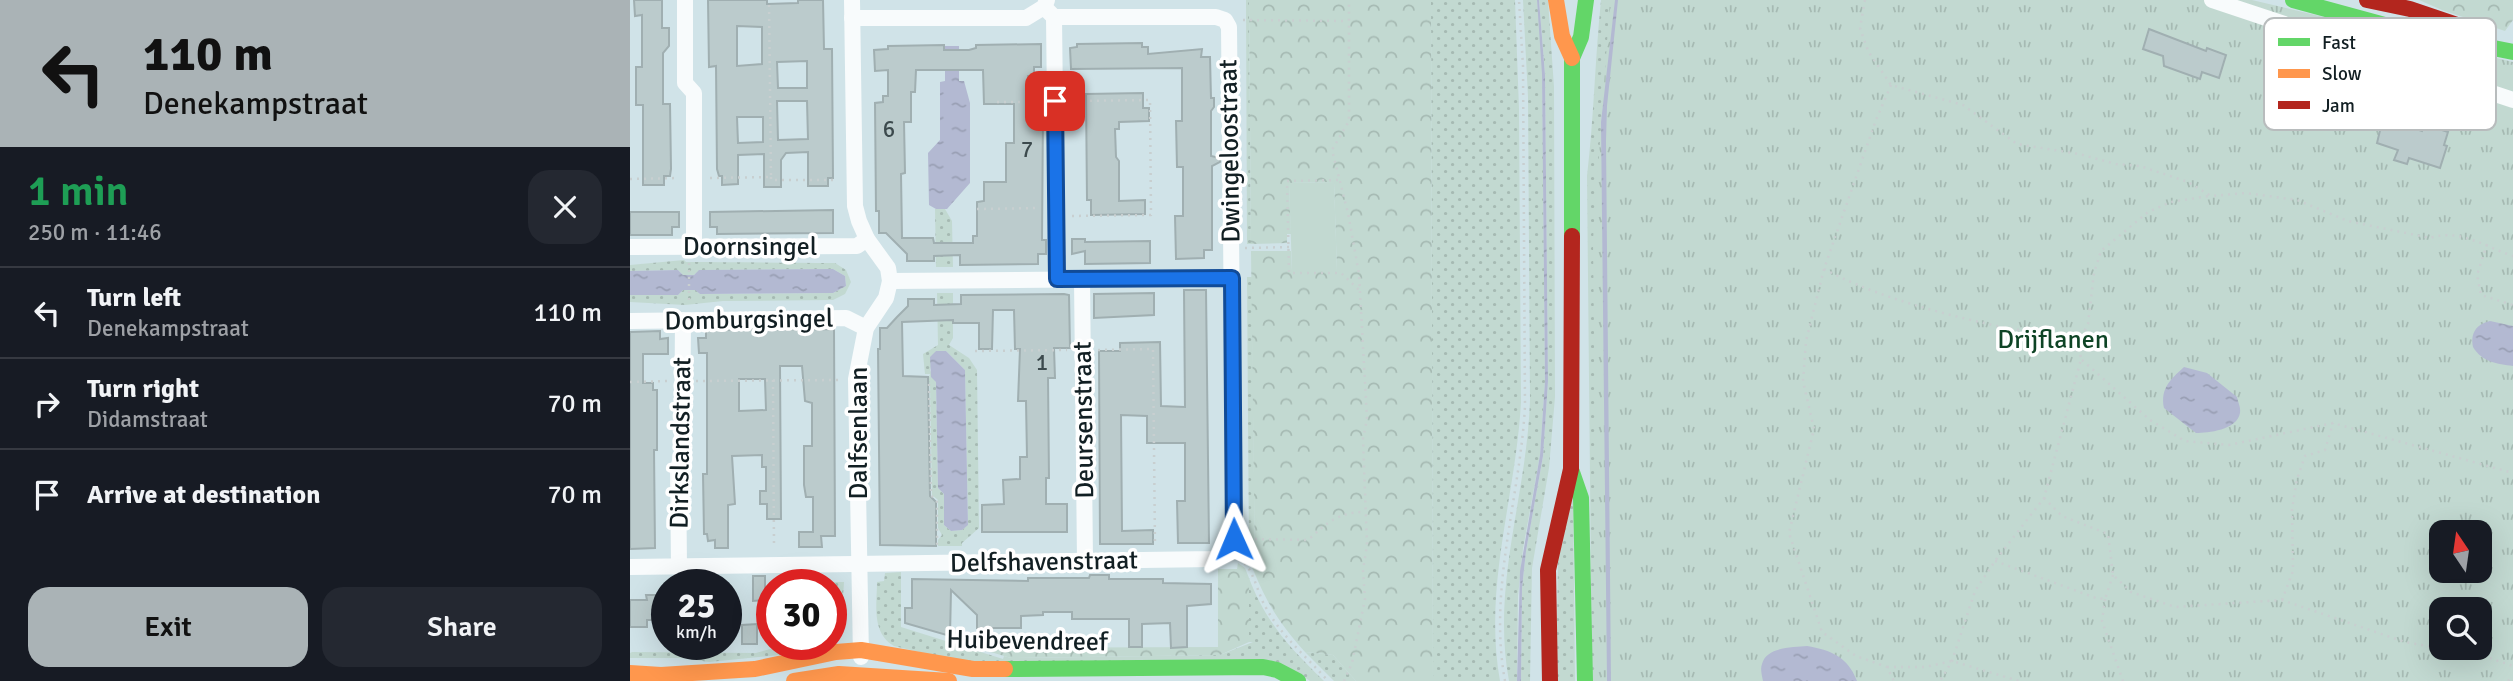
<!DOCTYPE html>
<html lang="en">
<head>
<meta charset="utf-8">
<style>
	body { margin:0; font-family:Signika,sans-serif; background:#242831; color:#f1f3f6; height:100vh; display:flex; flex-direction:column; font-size:26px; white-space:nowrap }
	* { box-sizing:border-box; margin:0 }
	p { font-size:23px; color:#9ea1a6 }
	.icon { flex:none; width:38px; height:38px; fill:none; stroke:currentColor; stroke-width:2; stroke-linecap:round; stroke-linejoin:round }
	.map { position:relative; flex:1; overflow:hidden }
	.drawer { display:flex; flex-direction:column; background:#171b24; width:630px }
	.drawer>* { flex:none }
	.top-card { background:#aab3b6; color:#111; overflow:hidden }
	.needle { width:46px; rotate:347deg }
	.fabs { position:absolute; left:1799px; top:520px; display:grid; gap:14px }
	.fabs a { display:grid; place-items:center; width:63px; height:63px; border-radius:14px; background:#171b24; box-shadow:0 7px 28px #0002; font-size:35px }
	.speed { position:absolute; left:21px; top:569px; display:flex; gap:14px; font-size:35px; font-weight:700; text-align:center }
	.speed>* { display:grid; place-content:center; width:91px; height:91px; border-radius:50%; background:#171b24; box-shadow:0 7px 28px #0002; line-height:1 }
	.speed small { font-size:18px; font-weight:400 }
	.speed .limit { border:10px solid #d22; background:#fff; color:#111 }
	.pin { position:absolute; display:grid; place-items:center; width:60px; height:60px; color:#fff; margin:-30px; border-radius:14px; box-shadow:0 4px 10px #0006 }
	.me { position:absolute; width:77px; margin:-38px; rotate:359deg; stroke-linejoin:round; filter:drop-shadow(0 0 5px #0008) }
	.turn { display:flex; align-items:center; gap:24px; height:147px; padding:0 28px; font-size:32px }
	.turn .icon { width:91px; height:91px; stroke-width:2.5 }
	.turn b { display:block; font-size:49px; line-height:60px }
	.round { display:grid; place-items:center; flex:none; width:74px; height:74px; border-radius:21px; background:#242831 }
	.summary { display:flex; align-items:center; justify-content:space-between; height:119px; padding:0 28px }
	h1 { font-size:42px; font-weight:600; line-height:52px; color:#1e9e55 }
	.cta { display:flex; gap:14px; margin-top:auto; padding:14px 28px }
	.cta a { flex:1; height:80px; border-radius:21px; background:#aab3b6; color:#111; font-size:28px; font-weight:600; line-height:80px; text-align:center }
	.cta a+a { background:#242831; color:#f1f3f6 }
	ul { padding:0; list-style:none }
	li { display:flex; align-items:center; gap:21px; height:91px; padding:0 28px; border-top:2px solid #363941 }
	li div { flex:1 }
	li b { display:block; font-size:26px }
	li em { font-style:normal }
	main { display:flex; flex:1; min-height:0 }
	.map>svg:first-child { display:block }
	.grass { fill:url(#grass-dots); fill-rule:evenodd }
	.forest { fill:url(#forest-crowns) }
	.park { fill:url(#park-tufts); fill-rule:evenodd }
	.pitch { fill:#c2d9d1 }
	.water { fill:url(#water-ripples) }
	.building { fill:#bbcbcc; stroke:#a0afb1; stroke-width:2; fill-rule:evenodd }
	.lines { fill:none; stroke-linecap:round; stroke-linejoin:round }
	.path { stroke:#c8cfd0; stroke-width:2.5; stroke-dasharray:2 5; stroke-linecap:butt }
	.street { stroke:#f8fbfc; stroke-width:16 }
	.fast { stroke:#63d668; stroke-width:16 }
	.slow { stroke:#ff974d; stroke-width:16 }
	.jam { stroke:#b3261e; stroke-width:16 }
	.route-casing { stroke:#114b97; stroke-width:18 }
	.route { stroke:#1a73e8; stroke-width:12 }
	.labels { text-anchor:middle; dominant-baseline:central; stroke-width:7; stroke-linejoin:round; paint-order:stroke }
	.number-label { font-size:23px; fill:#3c4a4d }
	.street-label { font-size:26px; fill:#121f23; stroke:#fff }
	.park-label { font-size:26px; fill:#0e4425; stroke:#fff }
	.key { fill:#fff; stroke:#b8bcbd; stroke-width:2 }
	.key-label { font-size:19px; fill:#121f23 }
</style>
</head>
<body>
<main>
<section class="drawer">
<div class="top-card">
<div class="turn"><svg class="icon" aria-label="left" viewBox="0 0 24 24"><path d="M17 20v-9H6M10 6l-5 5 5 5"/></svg><div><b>110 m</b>Denekampstraat</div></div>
</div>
<div class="summary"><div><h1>1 min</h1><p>250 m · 11:46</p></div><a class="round"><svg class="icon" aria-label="close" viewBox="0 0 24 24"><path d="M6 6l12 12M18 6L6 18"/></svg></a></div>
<ul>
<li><svg class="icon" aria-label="left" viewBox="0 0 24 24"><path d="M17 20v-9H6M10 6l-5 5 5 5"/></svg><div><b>Turn left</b><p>Denekampstraat</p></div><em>110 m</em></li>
<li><svg class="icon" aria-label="right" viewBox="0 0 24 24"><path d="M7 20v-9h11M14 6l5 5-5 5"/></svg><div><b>Turn right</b><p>Didamstraat</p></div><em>70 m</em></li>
<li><svg class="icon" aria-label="arrive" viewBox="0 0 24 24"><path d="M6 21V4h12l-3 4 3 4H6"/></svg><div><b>Arrive at destination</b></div><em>70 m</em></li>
</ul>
<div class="cta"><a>Exit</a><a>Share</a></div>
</section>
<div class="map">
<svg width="1883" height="681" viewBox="0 0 1883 681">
	<defs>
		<pattern id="grass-dots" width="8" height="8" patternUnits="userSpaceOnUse" patternTransform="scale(1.75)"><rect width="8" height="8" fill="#c2d9d1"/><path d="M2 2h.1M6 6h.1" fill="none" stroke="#a6bab3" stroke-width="1.8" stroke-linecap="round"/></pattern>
		<pattern id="forest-crowns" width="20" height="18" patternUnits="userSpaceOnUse" patternTransform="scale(1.75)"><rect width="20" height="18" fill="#c2d9d1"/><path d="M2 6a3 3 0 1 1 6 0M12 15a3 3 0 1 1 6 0" fill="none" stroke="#a6bab3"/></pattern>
		<pattern id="park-tufts" width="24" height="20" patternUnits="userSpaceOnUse" patternTransform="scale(1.75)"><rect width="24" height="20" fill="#c2d9d1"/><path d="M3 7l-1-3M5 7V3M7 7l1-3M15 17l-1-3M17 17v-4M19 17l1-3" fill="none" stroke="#a6bab3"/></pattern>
		<pattern id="water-ripples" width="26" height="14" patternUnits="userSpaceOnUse" patternTransform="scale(1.75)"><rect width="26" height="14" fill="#b3b9d2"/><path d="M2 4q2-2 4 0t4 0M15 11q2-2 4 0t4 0" fill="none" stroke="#999fb4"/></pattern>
	</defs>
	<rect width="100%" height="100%" fill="#d0e3e8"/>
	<g class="grass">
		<polygon points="616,0 619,0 621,244 617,244"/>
		<path d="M801,0h84l4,109 2,293c-5,94 -38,184 -21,279h-67z"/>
		<path d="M893,0h14l5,51 3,330 -5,74 -17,94 -5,47 -1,85h-8c-18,-97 18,-185 21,-281l-2,-303z"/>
		<polygon points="909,0 918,0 924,87 925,397 919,468 902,568 900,681 891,681 892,588 896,551 913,456 918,381 915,75"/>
		<path d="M971,0h14l-14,122 6,559h-15l-5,-505c7,-59 8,-117 14,-176z"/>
		<polygon points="305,209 315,209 322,221 323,267 306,267"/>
		<path d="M54,260l2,2c47,0 100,1 149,1l11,7 5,12 -6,12 -12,6 -110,1 -38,4 -55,-3v-7h48l5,-5h13l4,4 133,-1 13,-7 -1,-10 -12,-7 -133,1 -6,5h-11l-5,-5 -48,1v-6z"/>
		<polygon points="617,277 622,277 625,574 619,561"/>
		<path d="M307,293h16v45l-4,7 20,13 8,12 2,158 -17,15v3h-24v-6l4,-5 -4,-7v-28l-6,-5 -2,-110 -2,-4 2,-7h-5l-2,-20 15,-9zM306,351h10l19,19 3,154 -6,6 -11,1 -7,-6v-31l-6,-6 -2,-106 -6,-12z"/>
		<polygon points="943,493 945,681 926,681 928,561"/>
		<path d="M271,572v55l102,32 1,-3 7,2 209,-3 33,-13h-4v-64c17,45 41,70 75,103h-14l-7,-5 -329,-11 -80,-19c-23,-14 -17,-41 -17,-64l7,-1 1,-8z"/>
		<polygon points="187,582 214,582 211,628 201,642 201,584 187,584"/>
		<polygon points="158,644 196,644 160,654 79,662 52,658 0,658 0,653 2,652 126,653"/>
		<polygon points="675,652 703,655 726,681 704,681"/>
	</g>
	<g class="forest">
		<path d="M619,0h182l2,681h-77l-23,-26 -28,-3c-22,-24 -38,-48 -50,-78l-4,-323h40l1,20h45l-3,-89 -45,1 2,51h-4v9l-36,1z"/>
		<polygon points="1789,0 1883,0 1883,20 1875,31 1812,10"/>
		<polygon points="608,563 615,568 619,578 619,642 590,655 381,658 354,650 357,648 588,647 588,569 607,569"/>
	</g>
	<path class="park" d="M980,0h642l261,62v619h-915l-5,-441zM1811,532h39v38h-39zM1811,609h39v39h-39z"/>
	<polygon class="pitch" points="704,182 707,271 662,271 659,183"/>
	<g class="water">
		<polygon points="907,0 909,0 915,75 918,381 913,456 896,551 892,588 891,681 887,681 890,571 910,455 915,381 912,74"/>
		<polygon points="985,0 988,0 977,106 976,141 981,681 977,681 971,122"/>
		<polygon points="315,46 329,46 329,81 334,81 340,103 340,183 317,209 306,209 299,205 298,153 310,140 310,82 315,81"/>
		<polygon points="203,269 215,276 216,286 203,293 70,294 65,290 53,290 48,295 0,295 0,271 48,270 53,275 64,275 69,270"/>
		<path d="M1860,321l23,5v40c-16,-2 -31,-4 -40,-19 -3,-13 3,-23 17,-26z"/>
		<polygon points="306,351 316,351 335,370 338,525 332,530 321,531 314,525 314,494 308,488 306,382 301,377 300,357"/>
		<path d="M1554,367l23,6 30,24c1,5 4,11 3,16 -3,17 -32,20 -44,20l-32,-25c-4,-20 7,-29 20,-41z"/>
		<path d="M1177,646c24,4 41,11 50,35h-94c-1,-5 -3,-12 -1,-17 4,-17 31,-17 45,-18z"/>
	</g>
	<g class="building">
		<polygon points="4,0 32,0 32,28 39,28 39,46 33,53 33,104 40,104 41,169 40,176 34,176 34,185 13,185 13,105 6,105 6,67 12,67 12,15 5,16"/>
		<path d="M78,0h59v4l31,-1v-3h25l1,49h8l1,129h-5v8h-20v-34l-22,1 -5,7v27h-17v-33l-26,1v29l-16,1v-9h-3l-2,-7 -1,-103 -7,1zM107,26l25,1v37l-25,2zM177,61v27h-29l-1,-26zM147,101h30l1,38 -30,1zM107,117h26v25l-25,1z"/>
		<polygon points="1519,29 1576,51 1577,48 1596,55 1589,78 1572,72 1570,79 1534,66 1533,56 1513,49"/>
		<polygon points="512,43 512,47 518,47 518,54 572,49 571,57 580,57 581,98 584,98 584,107 581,111 581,156 590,158 590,162 582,166 582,250 574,250 574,258 546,259 545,216 553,216 553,167 547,167 546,121 552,121 552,68 441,69 440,48 447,47 447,44"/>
		<path d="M411,44v23h-7v9h-6l1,28h4v7h10l-1,129h4v14h-8v10l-78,1v-10l-26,1v5h-27v-7l-21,-21h-7v-22h-3l-1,-108 8,-1v-6h5v-26l-13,1 -1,-21 14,-1v-3l56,-1v5h25l7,-2v-3zM286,70h67l1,34h30v39h-8v39h-22v19l-7,1v34h-4v7h-39l-1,-5h-31l-1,-64 4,-1 -1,-51h7v-30h4z"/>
		<polygon points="513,93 513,108 519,108 519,121 489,122 489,129 485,129 486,157 489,161 489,201 515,200 515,214 461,215 461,200 457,200 456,94"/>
		<polygon points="1753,118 1792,131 1794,124 1818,132 1814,145 1817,146 1810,168 1779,158 1777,164 1764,160 1768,150 1747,143"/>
		<polygon points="203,210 203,233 87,234 87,227 80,227 80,212"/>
		<polygon points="0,212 49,212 49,227 42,227 42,235 0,235"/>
		<polygon points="442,239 455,239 455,242 520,241 520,263 455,264 455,251 442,254"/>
		<polygon points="554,290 576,290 579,543 548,543 547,501 555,501 555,443 517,443 517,416 491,415 492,531 523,530 523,544 470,544 469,351 490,351 490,343 530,342 531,406 555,407"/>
		<polygon points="524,293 524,315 464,318 464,294"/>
		<polygon points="434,294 439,295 440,348 424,348 425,378 418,378 419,478 416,478 416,504 437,504 437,532 352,532 352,505 374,504 373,480 390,479 390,457 397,457 396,401 388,401 390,349 385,349 384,310 363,310 362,349 349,349 349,323 323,323 323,320 272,322 273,376 298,377 300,496 306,502 306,546 250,545 248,349 250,349 250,328 257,328 267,317 278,306 278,299 304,299 304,305 331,304 331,295"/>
		<path d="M204,329l1,207h-14l1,11h-23v-15h14v-35h-7l-2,-12v-39h8v-43l-7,-2 -3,-35h-22l1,153h-14v-15h-7v-13h6v-24h-4v-12l-30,1 3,48 -7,1v43h-13v-8l-7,1 -1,-7h-3l-1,-60h4v-121h-8l-1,-15h8v-8zM109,379h26l1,31 -27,1z"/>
		<polygon points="30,331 30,339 38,338 38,354 13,354 13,383 23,383 23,390 27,390 27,450 24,450 25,548 0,549 0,332"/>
		<polygon points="460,575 479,575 479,579 533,579 533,583 581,584 581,604 557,606 557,647 541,648 540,623 512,624 512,647 499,647 499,619 442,619 442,612 413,612 413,615 391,616 391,628 347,628 347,615 321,590 320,636 275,623 275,608 282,608 282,579 398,581 398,578 459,578"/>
		<polygon points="123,576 135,576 135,600 123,601"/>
		<polygon points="16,595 36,595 36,620 17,620 17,627 0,627 0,600 17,600"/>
		<polygon points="127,624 127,644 112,644 112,625"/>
	</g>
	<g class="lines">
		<g class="path">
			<path d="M1235,0l-5,28 8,23 23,34 72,20 54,39 62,10 37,10 24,2 48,16 23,14 35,-3 51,7 51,21 82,17c30,-10 55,9 83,18"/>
			<polyline points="613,20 718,21"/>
			<polyline points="1261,85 1246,120 1194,269 1176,341 1173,381 1184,429 1159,533 1192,632 1226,656 1257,667 1264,681"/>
			<polyline points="439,101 520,100 521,215 440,216"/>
			<polyline points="367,102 411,102"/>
			<polyline points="141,177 141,180 208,180"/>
			<polyline points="80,178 141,177 139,0"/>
			<polyline points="0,179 49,178"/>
			<polyline points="708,180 657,181 659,273 711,273 729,290"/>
			<polyline points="347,209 410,208"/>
			<polyline points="1857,244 1847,275 1851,295 1883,305"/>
			<polyline points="615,248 661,247"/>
			<polyline points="59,263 59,305"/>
			<path d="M1194,269c51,27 108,42 164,55 31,7 68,9 92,29l1,6 -37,139 -49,63 -20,30 -23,70 -12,20"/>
			<polyline points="1445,349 1458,324 1464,273 1471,251 1518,212 1541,202 1579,196"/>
			<polyline points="468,350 523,349 525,546"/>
			<polyline points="345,351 437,350"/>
			<polyline points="1452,360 1520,420 1555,441 1599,445 1703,423 1883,473"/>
			<polyline points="143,380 144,548"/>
			<polyline points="66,381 210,380"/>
			<polyline points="0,382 39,381"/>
			<polyline points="299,384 301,495 307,502 307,546"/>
			<polyline points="1414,498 1432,516 1478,534 1483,575 1501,592 1545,607 1652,600 1775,642 1854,656 1883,666"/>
			<path d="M618,539l60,1c19,-17 30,-28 57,-28"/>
			<path d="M609,559c14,7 18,33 26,47 16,30 41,50 63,75"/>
			<polyline points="1365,561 1466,598 1475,599 1483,575"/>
			<polyline points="1475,599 1472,621 1493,681"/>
			<polyline points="1652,600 1663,571 1662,509 1667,479 1675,456 1695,450 1703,423"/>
			<polyline points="1257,667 1295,667 1322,661 1389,681"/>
			<polyline points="714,681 722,663 735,599 733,570 737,545 733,439 737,419 729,274 718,213 702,150 719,121 719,0"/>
			<path d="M875,681c-17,-93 15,-182 20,-275l-2,-340 -4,-66"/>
			<polyline points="1878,681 1883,676"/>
		</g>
		<g class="street">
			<polyline points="55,0 55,83 64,93 64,247"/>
			<polyline points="222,0 225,206 229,221 237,239 258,268 260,281 256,298 236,328 226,379 231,657"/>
			<polyline points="1582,0 1883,100"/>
			<polyline points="424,17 427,279"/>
			<polyline points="222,18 396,18 414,7 417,0"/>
			<polyline points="0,247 227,246 237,239"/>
			<polyline points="452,279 455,561"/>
			<polyline points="260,281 602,278"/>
			<polyline points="0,321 216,318 236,328"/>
			<polyline points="49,566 48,469 52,453 53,320"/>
			<polyline points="0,567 584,559 597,550 604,539 599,27 595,20 586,17 424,17 414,7"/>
		</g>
		<g class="fast">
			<polyline points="1663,0 1773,30 1883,52"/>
			<polyline points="942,236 942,58 951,37 956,0"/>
			<polyline points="942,472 951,498 955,681"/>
			<polyline points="375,669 633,667 647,670 668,681"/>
		</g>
		<g class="slow">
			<polyline points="926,0 932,36 942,58"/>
			<polyline points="0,673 31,675 125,669 206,652 231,650 343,669 375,669"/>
			<polyline points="164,681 209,674 319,681"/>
		</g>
		<g class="jam">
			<polyline points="1737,0 1780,9 1848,32"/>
			<polyline points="920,681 918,570 941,469 942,236"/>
		</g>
	</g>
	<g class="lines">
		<g class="route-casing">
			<polyline id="route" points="425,101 427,279 602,278 604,539"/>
		</g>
		<use href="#route" class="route"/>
	</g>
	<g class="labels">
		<g class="number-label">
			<text x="259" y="129">6</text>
			<text x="397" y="149">7</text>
			<text x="412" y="362">1</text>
		</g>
		<g class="street-label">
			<text transform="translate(600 151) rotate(-91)">Dwingeloostraat</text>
			<text x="120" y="247">Doornsingel</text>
			<text transform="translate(119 320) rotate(-1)">Domburgsingel</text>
			<text transform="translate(454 420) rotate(-91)">Deursenstraat</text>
			<text transform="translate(229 433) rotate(-90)">Dalfsenlaan</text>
			<text transform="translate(51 443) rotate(-89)">Dirkslandstraat</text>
			<text transform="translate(414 562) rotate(-1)">Delfshavenstraat</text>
			<text transform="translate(397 641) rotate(1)">Huibevendreef</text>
		</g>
		<g class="park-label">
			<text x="1423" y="340">Drijflanen</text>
		</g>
	</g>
	<rect x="1634" y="18" width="232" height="112" rx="10" class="key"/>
	<rect x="1648" y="38" width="32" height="8" fill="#63d668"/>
	<rect x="1648" y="69" width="32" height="9" fill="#ff974d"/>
	<rect x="1648" y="101" width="32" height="8" fill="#b3261e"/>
	<g class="key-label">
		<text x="1692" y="49">Fast</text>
		<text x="1692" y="80">Slow</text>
		<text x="1692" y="112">Jam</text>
	</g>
</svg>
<div class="fabs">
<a><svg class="needle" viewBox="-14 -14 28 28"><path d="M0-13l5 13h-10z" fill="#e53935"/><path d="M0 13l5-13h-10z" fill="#9ea1a6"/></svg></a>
<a><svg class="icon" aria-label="search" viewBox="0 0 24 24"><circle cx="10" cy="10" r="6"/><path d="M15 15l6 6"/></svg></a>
</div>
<div class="speed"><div>25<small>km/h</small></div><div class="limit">30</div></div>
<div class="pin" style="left:425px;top:101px;background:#d93025"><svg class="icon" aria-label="arrive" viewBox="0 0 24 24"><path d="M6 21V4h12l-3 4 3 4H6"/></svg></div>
<svg class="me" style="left:604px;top:539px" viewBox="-20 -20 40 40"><path d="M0-17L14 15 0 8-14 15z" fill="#1a73e8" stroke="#fff" stroke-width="4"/></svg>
</div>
</main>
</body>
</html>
